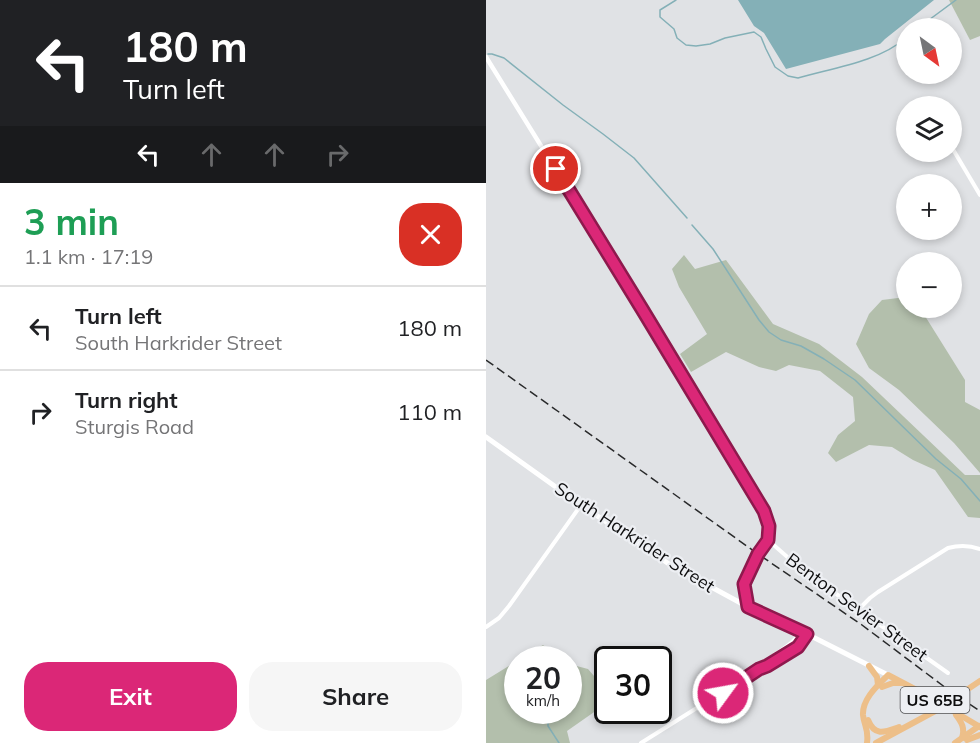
<!DOCTYPE html>
<html lang="en">
<head>
<meta charset="utf-8">
<style>
	body { margin:0; font-family:Mulish,sans-serif; background:#f6f6f6; color:#202124; height:100vh; display:flex; flex-direction:column; font-size:22px; white-space:nowrap }
	* { box-sizing:border-box; margin:0 }
	p { font-size:20px; color:#757577 }
	.icon { flex:none; width:33px; height:33px; fill:none; stroke:currentColor; stroke-width:2; stroke-linecap:round; stroke-linejoin:round }
	.map { position:relative; flex:1; overflow:hidden }
	.side { display:flex; flex-direction:column; background:#fff; width:486px }
	.side>* { flex:none }
	.hud { background:#202124; color:#fff; overflow:hidden }
	.needle { width:39px; rotate:147deg }
	.buttons { position:absolute; left:410px; top:18px; display:grid; gap:12px }
	.buttons a { display:grid; place-items:center; width:66px; height:66px; border-radius:50%; background:#fff; box-shadow:0 3px 9px #0003; font-size:30px }
	.speed { position:absolute; left:18px; top:646px; display:flex; gap:12px; font-size:30px; font-weight:700; text-align:center }
	.speed>* { display:grid; place-content:center; width:78px; height:78px; border-radius:50%; background:#fff; box-shadow:0 3px 9px #0003; line-height:1 }
	.speed small { font-size:15px; font-weight:400 }
	.speed .limit { border:3px solid #111; border-radius:9px; background:#fff; color:#111 }
	.pin { position:absolute; display:grid; place-items:center; width:51px; height:51px; color:#fff; margin:-26px; border:3px solid #fff; border-radius:50%; box-shadow:0 2px 6px #0007 }
	.me { position:absolute; width:66px; margin:-33px; rotate:58deg; stroke-linejoin:round; filter:drop-shadow(0 0 4px #0008) }
	.turn { display:flex; align-items:center; gap:21px; height:126px; padding:0 24px; font-size:27px }
	.turn .icon { width:78px; height:78px; stroke-width:2.5 }
	.turn b { display:block; font-size:42px; line-height:51px }
	.lanes { display:flex; align-items:center; height:57px; padding:0 24px; background:#0003; justify-content:center; gap:30px; direction:ltr }
	.lanes .off { opacity:.35 }
	.round { display:grid; place-items:center; flex:none; width:63px; height:63px; border-radius:24px; background:#f6f6f6 }
	.headline { display:flex; align-items:center; justify-content:space-between; height:102px; padding:0 24px }
	h1 { font-size:36px; font-weight:700; line-height:45px; color:#1e9e55 }
	.button { display:flex; gap:12px; margin-top:auto; padding:12px 24px }
	.button a { flex:1; height:69px; border-radius:24px; background:#db2777; color:#fff; font-size:24px; font-weight:700; line-height:69px; text-align:center }
	.button a+a { background:#f6f6f6; color:#202124 }
	ul { padding:0; list-style:none }
	li { display:flex; align-items:center; gap:18px; height:84px; padding:0 24px; border-top:2px solid #e0e0e0 }
	li div { flex:1 }
	li b { display:block; font-size:22px }
	li em { font-style:normal }
	main { display:flex; flex:1; min-height:0 }
	.map>svg:first-child { display:block }
	.green { fill:#b3bfac }
	.water { fill:#84b0b7 }
	.lines { fill:none; stroke-linecap:round; stroke-linejoin:round }
	.stream { stroke:#84b0b7; stroke-width:1.5 }
	.minor { stroke:#fff; stroke-width:4 }
	.tertiary { stroke:#fff; stroke-width:4.5 }
	.secondary { stroke:#fff; stroke-width:5 }
	.primary { stroke:#edbf89; stroke-width:6 }
	.rail { stroke:#292a2b; stroke-width:1.5; stroke-dasharray:9 4.5; stroke-linecap:butt }
	.route-casing { stroke:#8e194d; stroke-width:15 }
	.route { stroke:#db2777; stroke-width:10 }
	.labels { text-anchor:middle; dominant-baseline:central; stroke-width:4.5; stroke-linejoin:round; paint-order:stroke }
	.shield { fill:#edeff3; stroke:#505153; stroke-width:1.5 }
	.shield-label { font-size:16px; font-weight:bold; fill:#0d0d0e }
	.street-label { font-size:18px; fill:#0d0d0e; stroke:#edeff3 }
</style>
</head>
<body>
<main>
<section class="side">
<div class="hud">
<div class="turn"><svg class="icon" aria-label="left" viewBox="0 0 24 24"><path d="M17 20v-9H6M10 6l-5 5 5 5"/></svg><div><b>180 m</b>Turn left</div></div>
<div class="lanes"><svg class="icon" aria-label="left" viewBox="0 0 24 24"><path d="M17 20v-9H6M10 6l-5 5 5 5"/></svg><svg class="icon off" aria-label="ahead" viewBox="0 0 24 24"><path d="M12 20V5M6 11l6-6 6 6"/></svg><svg class="icon off" aria-label="ahead" viewBox="0 0 24 24"><path d="M12 20V5M6 11l6-6 6 6"/></svg><svg class="icon off" aria-label="right" viewBox="0 0 24 24"><path d="M7 20v-9h11M14 6l5 5-5 5"/></svg></div>
</div>
<div class="headline"><div><h1>3 min</h1><p>1.1 km · 17:19</p></div><a class="round" style="background:#d93025;color:#fff"><svg class="icon" aria-label="close" viewBox="0 0 24 24"><path d="M6 6l12 12M18 6L6 18"/></svg></a></div>
<ul>
<li><svg class="icon" aria-label="left" viewBox="0 0 24 24"><path d="M17 20v-9H6M10 6l-5 5 5 5"/></svg><div><b>Turn left</b><p>South Harkrider Street</p></div><em>180 m</em></li>
<li><svg class="icon" aria-label="right" viewBox="0 0 24 24"><path d="M7 20v-9h11M14 6l5 5-5 5"/></svg><div><b>Turn right</b><p>Sturgis Road</p></div><em>110 m</em></li>
</ul>
<div class="button"><a>Exit</a><a>Share</a></div>
</section>
<div class="map">
<svg width="494" height="743" viewBox="0 0 494 743">
	<rect width="100%" height="100%" fill="#e0e2e5"/>
	<g class="green">
		<polygon points="463,0 494,0 494,36 484,40"/>
		<polygon points="198,255 209,269 240,260 287,324 333,344 376,377 479,475 494,475 494,518 482,517 449,470 427,460 406,447 383,445 350,462 342,453 352,435 369,421 367,397 334,371 303,365 290,371 273,367 240,352 205,372 194,354 221,334 193,287 186,269"/>
		<polygon points="420,297 420,308 434,308 479,380 479,402 494,410 494,473 468,443 413,390 383,368 370,344 383,314 396,300"/>
		<polygon points="57,645 74,660 33,660"/>
		<polygon points="31,661 32,711 82,711 83,664 102,669 121,691 121,703 81,731 84,743 0,743 0,680"/>
	</g>
	<polygon class="water" points="252,0 448,0 399,39 394,44 300,69 278,33 268,26"/>
	<g class="lines">
		<g class="stream">
			<path d="M190,0l-16,10v7l14,12 3,9 9,7 10,1 14,-2 15,-6 29,-6 7,5 5,12 9,18 13,9 10,2c35,-10 80,-16 108,-40"/>
			<polyline points="432,28 470,0"/>
			<polyline points="2,54 6,54 18,58 77,105 117,134 148,158 201,218"/>
			<polyline points="206,225 227,249 273,320 283,332 295,340 315,346 338,359 369,380 450,459 475,479 494,501"/>
			<polyline points="52,651 58,660"/>
			<polyline points="68,711 66,717 62,721 62,726 73,743"/>
		</g>
		<g class="minor">
			<polyline points="465,146 494,195"/>
			<polyline points="282,540 315,569 462,673"/>
			<path d="M373,609l11,-11 8,-6 70,-44c11,-3 21,-3 32,1"/>
			<polyline points="0,627 13,618 23,606 95,505"/>
			<path d="M273,669c12,-16 33,-21 42,-38"/>
			<path d="M155,743l118,-74c17,-6 39,-18 48,-34"/>
		</g>
		<polyline class="tertiary" points="0,57 156,309 278,511 283,526 282,540 272,554 258,584 262,607"/>
		<polyline class="secondary" points="0,437 95,505 183,564 262,607 315,631 402,675"/>
		<g class="primary">
			<polyline points="383,666 391,677 392,685"/>
			<polyline points="396,687 407,683 416,683"/>
			<path d="M470,715c6,8 9,13 6,23"/>
			<path d="M382,720c7,17 17,12 31,7"/>
			<polyline points="481,740 494,735"/>
			<path d="M381,743c2,-14 -3,-17 -4,-28 -1,-16 15,-30 25,-40l40,21 52,31"/>
			<polyline points="390,743 451,710 494,681"/>
			<polyline points="469,743 493,726"/>
		</g>
		<polyline class="rail" points="0,360 272,554 376,625 464,691 494,711"/>
	</g>
	<g class="lines">
		<g class="route-casing">
			<polyline id="route" points="70,169 156,309 278,511 283,526 282,540 272,554 258,584 262,607 321,634 312,647 281,666 273,669 237,693"/>
		</g>
		<use href="#route" class="route"/>
	</g>
	<g class="labels">
		<rect class="shield" x="414.5" y="687" width="69" height="26" rx="4.5"/>
		<g class="shield-label">
			<text x="449" y="700">US 65B</text>
		</g>
		<g class="street-label">
			<text transform="translate(149 537) rotate(33)">South Harkrider Street</text>
			<text transform="translate(371 607) rotate(36)">Benton Sevier Street</text>
		</g>
	</g>
</svg>
<div class="buttons">
<a><svg class="needle" viewBox="-14 -14 28 28"><path d="M0-13l5 13h-10z" fill="#e53935"/><path d="M0 13l5-13h-10z" fill="#757577"/></svg></a>
<a><svg class="icon" aria-label="layers" viewBox="0 0 24 24"><path d="M12 4l9 5-9 5-9-5zM3 14l9 5 9-5"/></svg></a>
<a>+</a>
<a>−</a>
</div>
<div class="speed"><div>20<small>km/h</small></div><div class="limit">30</div></div>
<div class="pin" style="left:70px;top:169px;background:#d93025"><svg class="icon" aria-label="arrive" viewBox="0 0 24 24"><path d="M6 21V4h12l-3 4 3 4H6"/></svg></div>
<svg class="me" style="left:237px;top:693px" viewBox="-20 -20 40 40"><circle r="17" fill="#db2777" stroke="#fff" stroke-width="3"/><path d="M0-11L8 9 0 5-8 9z" fill="#fff"/></svg>
</div>
</main>
</body>
</html>
